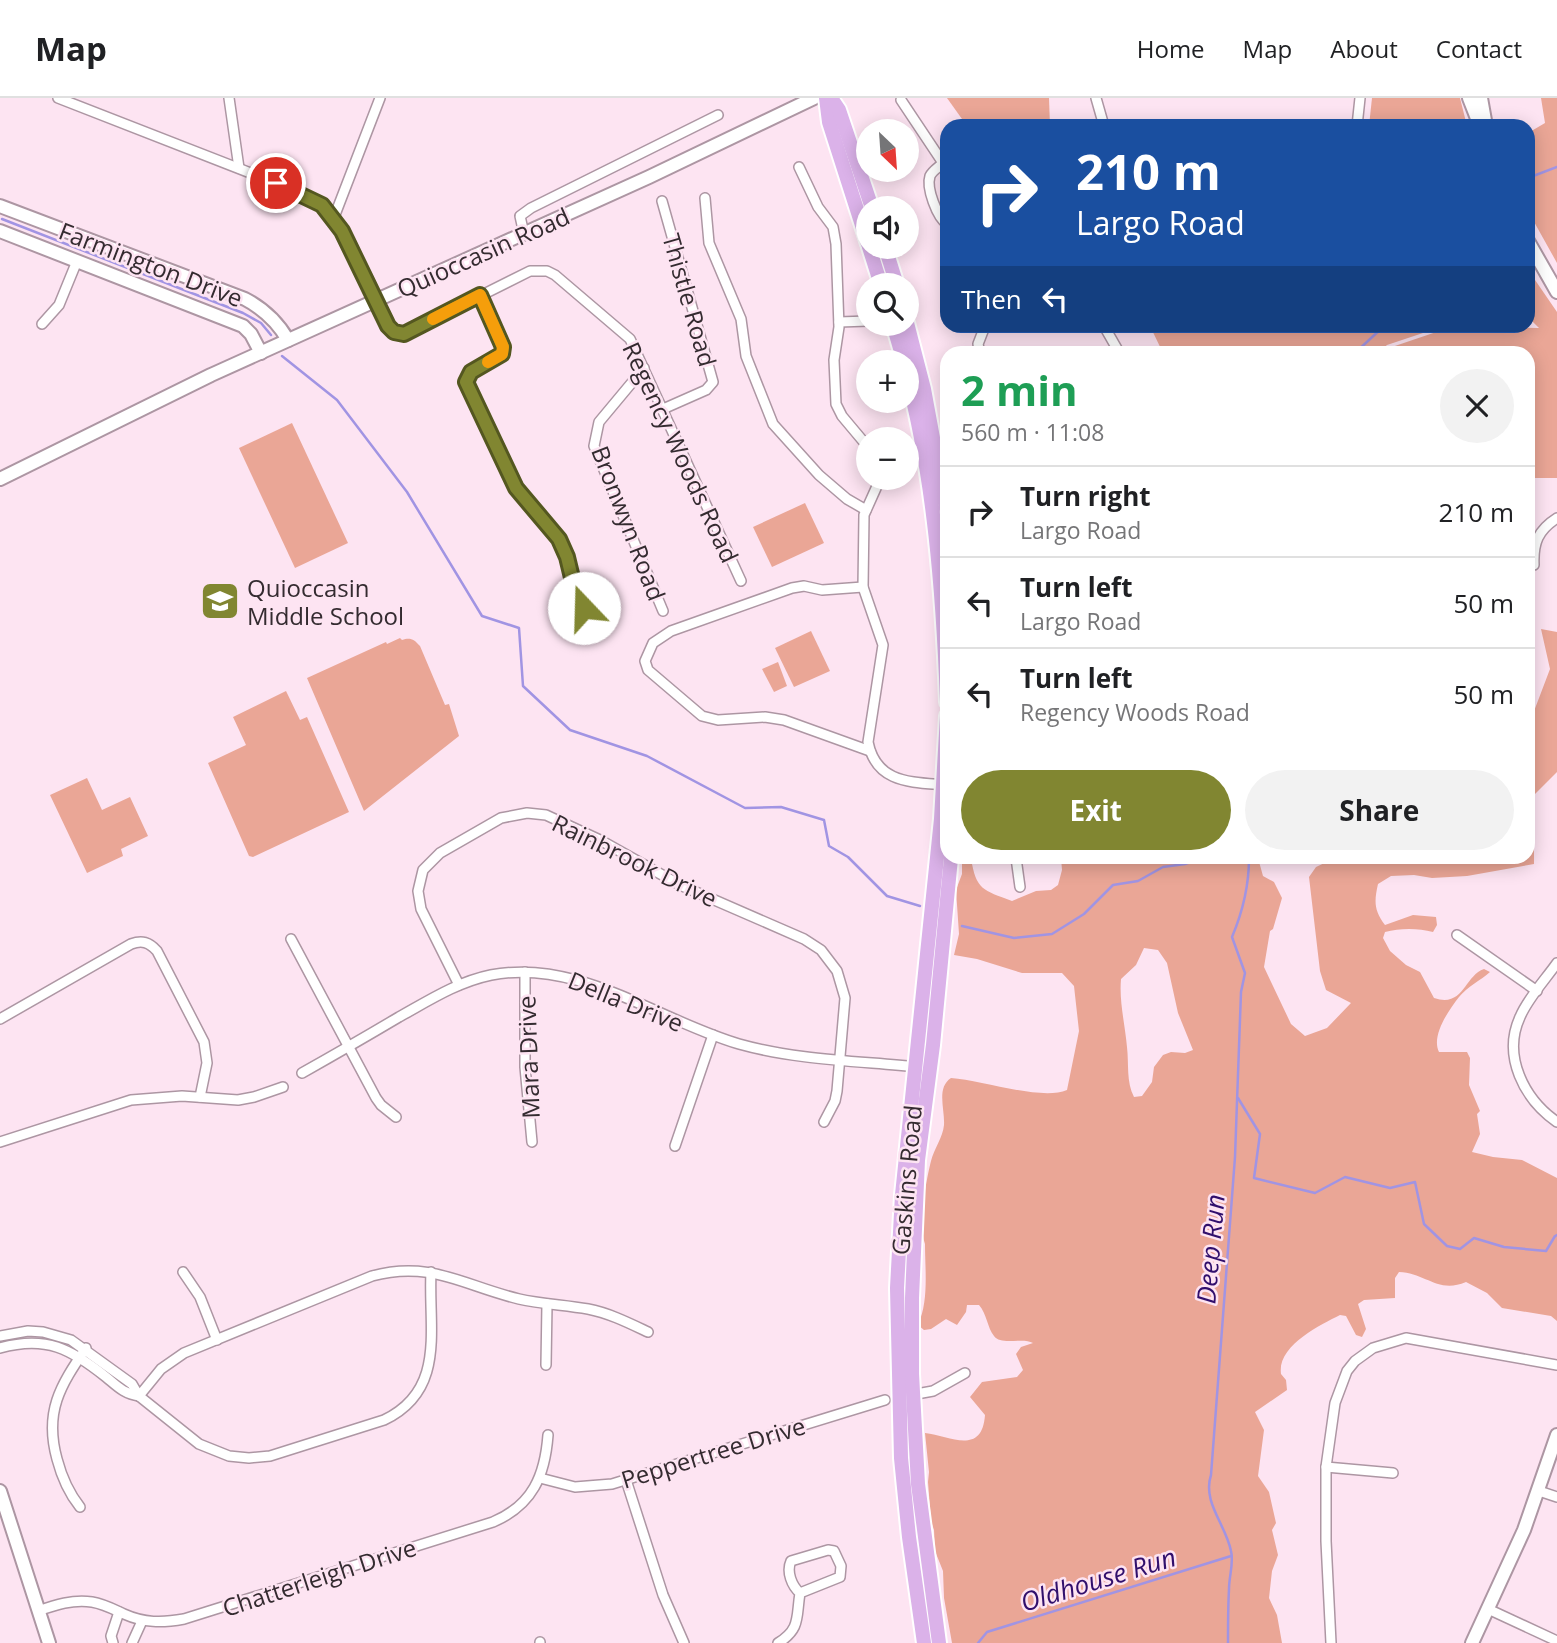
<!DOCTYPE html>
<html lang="en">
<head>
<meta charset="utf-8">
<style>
	body { margin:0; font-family:"Open Sans",sans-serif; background:#f2f2f2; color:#202124; height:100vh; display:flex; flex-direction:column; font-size:26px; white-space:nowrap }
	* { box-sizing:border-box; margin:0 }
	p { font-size:23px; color:#757577 }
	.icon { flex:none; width:38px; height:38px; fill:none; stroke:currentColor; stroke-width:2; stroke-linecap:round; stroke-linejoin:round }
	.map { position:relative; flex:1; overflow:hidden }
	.sheet { position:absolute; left:940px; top:248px; width:595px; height:518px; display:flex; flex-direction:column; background:#fff; border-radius:21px; box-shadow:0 4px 18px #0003 }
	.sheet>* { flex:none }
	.hud { position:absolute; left:940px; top:21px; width:595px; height:214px; border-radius:21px; box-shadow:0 4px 18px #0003; background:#1a4fa0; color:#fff; overflow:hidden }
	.needle { width:46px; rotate:155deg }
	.fabs { position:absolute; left:856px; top:21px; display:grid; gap:14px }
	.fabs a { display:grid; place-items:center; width:63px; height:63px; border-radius:50%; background:#fff; box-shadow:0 4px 18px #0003; font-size:35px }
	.pin { position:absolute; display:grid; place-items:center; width:60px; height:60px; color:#fff; margin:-30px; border:4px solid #fff; border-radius:50%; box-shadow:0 2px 7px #0007 }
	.me { position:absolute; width:77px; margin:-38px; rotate:339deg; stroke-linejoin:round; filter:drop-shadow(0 0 5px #0008) }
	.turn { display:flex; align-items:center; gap:24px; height:147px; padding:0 21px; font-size:32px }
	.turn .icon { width:91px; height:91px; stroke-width:2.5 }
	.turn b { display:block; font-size:49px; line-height:60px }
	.then { display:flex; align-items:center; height:66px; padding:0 21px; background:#0003; gap:14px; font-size:26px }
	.round { display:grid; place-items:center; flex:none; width:74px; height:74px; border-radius:37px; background:#f2f2f2 }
	.head { display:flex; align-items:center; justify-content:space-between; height:119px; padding:0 21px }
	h1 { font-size:42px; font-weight:700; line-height:52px; color:#1e9e55 }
	.cta { display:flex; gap:14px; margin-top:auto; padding:14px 21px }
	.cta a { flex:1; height:80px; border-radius:42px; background:#818631; color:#fff; font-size:28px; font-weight:700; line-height:80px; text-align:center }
	.cta a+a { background:#f2f2f2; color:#202124 }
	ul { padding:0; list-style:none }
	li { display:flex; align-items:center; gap:21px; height:91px; padding:0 21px; border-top:2px solid #e0e0e0 }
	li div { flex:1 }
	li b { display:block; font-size:26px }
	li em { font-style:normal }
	header { display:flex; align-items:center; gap:42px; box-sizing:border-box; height:98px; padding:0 35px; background:#fff; border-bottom:2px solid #e0e0e0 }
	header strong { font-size:33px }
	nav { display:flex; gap:38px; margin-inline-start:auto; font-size:24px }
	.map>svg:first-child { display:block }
	.green { fill:#eaa696; fill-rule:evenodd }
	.water { fill:#a194e3 }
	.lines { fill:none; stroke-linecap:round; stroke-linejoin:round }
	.stream { stroke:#a194e3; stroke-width:2.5 }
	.street-casing { stroke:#ad96a3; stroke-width:12 }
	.secondary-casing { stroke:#ad96a3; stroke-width:16 }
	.primary-casing { stroke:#fff; stroke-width:18 }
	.street { stroke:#fff; stroke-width:9 }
	.secondary { stroke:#fff; stroke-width:12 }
	.primary { stroke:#dbb2e9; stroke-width:14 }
	.route-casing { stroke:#545720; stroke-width:18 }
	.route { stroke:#818631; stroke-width:12 }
	.slow { stroke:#f59e0b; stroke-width:12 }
	.labels { text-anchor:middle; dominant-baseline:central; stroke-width:5; stroke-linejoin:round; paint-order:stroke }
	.street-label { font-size:24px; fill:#342b30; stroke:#fde4f2 }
	.poi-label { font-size:24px; fill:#342b30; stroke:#fde4f2; text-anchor:start }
	.water-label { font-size:26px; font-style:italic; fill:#310f6c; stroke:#fde4f2 }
</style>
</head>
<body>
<header>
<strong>Map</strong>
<nav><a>Home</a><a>Map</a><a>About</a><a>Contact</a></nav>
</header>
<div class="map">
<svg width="1557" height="1545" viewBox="0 0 1557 1545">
	<rect width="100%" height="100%" fill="#fde4f2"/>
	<g class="green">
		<polygon points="947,0 1049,0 1050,28 967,28"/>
		<polygon points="1372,0 1460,0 1466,24 1464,28 1369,28"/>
		<polygon points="1541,0 1557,0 1557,165 1528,113 1528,35 1545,25"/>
		<polygon points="1528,175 1533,179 1557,214 1557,380 1528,380 1528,256 1383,255 1386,251 1454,228 1539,230 1528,219"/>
		<polygon points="1150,228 1444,228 1387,247 1377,256 1163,255"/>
		<polygon points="292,325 348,445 295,470 239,350"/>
		<polygon points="805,405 824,445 772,469 753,429"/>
		<path d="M1541,531l16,3v140l-23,23v69l-67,12 -35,2 -18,-3 -23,1 -13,8c-4,18 -4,26 7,41l28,-10 23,2 1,8 -4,7c-15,-4 -33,-4 -48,0l-2,6 7,13 16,14 14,7 14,26c30,10 30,-22 50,-29l6,3c-9,8 -23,15 -31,25 -11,14 -28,39 -20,55h28l3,6 -1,27 11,26 -3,3 3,20 -8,18 21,5 29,3 35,18v143l-6,-5 -49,-8 -15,-15 -21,-11c-28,12 -40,-9 -67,-10l-4,6v20l-31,2 -6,4 8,25 -4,8 -6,-2 -10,-19 -6,-1c-20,10 -63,31 -59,59l5,6 1,10 -32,22 9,18 -6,46 11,16 7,31 -4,7 6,25 -6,16 -3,27 8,17 5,28h-330l-8,-45 -1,-27 -8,-20 -1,-21 -3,-9 -3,-39 1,-10 -4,-39c25,3 57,23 60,-18l-15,-18 12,-15 35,-5 6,-7 -7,-16 5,-7 12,-4c-10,-6 -32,3 -39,-7 -7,-9 -7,-22 -15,-31h-12l-1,7 -9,13 -11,-6 -15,10 -7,1 -6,-5c11,-24 7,-55 7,-81 -7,-19 1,-63 6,-83 3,-12 12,-24 13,-36 1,-16 -8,-37 7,-47 31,2 90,23 116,12l12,-59 -5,-45 -12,-13h-40l-45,-14 -23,-4 5,-21 -3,-44 6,-16v-16h9c5,32 12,32 41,43l24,-10 15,-1 7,-5 4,-15 -1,-12h197l5,18 11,6 8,16 -9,31 -3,2 -6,36 27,57 14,12 22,-8 24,-25 -25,-13 -6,-19 -11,-94 7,-10 19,-9h193v-131l22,-58zM1144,850l14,2 9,13 11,50 15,37 -8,3 -14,-1 -8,3 -9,12 -2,15 -10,14 -8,1c-8,-15 -5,-33 -7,-50 -2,-23 -8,-45 -6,-68l15,-14z"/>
		<polygon points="811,533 830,573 794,589 775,550"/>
		<path d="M400,540l2,2c8,-3 12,-1 18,6l25,59 4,-1 10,32 -95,75 -57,-133 79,-36 1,2z"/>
		<polygon points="778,564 787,588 774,594 762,571"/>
		<polygon points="286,593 300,622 307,619 349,714 253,759 249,758 208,665 246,647 233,619"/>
		<polygon points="87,680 102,712 130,699 148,738 121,751 123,758 87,775 50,697"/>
	</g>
	<path class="water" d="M1528,535c10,20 7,42 0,63z"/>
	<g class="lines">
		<g class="stream">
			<polyline points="1528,80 1557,69"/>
			<polyline points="2,121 243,215 261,225 271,237"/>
			<polyline points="1354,256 1384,228"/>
			<polyline points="282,258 337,302 407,394 482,518 519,530 523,588 570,632 647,658 745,710 781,709 824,722 829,748 848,759 887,798 920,808"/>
			<polyline points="962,828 1014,840 1052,836 1084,816 1113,787 1138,783 1163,769 1185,766 1202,760"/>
			<polyline points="1238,1000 1260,1036 1254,1080 1315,1095 1345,1079 1390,1090 1415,1084 1424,1126 1447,1148 1460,1151 1474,1140 1504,1149 1546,1153 1555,1138 1557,1137"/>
			<polyline points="978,1545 987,1534 1231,1458"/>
			<path d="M1228,1545c0,-18 0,-36 1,-54 0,-13 5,-26 2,-38 -5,-26 -29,-49 -20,-76l24,-318 6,-165 4,-19 -13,-36c11,-26 17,-51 17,-79"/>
		</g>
		<g class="street-casing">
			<g id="street">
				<polyline points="58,0 294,92 322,107 342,133 388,228 394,234 404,236 530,173 547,173 555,177 630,241 741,483"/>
				<polyline points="229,0 239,70"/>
				<polyline points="1096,0 1104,28"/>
				<polyline points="901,2 947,71"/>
				<polyline points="1357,28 1360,0"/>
				<path d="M943,65c-4,4 -11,8 -13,13 -4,12 7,41 17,48"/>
				<polyline points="799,69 818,109 833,129 836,146 839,229 834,262 836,306 842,318 868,349"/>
				<polyline points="705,100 709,145 741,221 746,258 773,326 819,377 847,401 866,412"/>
				<polyline points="662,103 713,284 706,292 663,311"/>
				<polyline points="333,122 380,0"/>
				<polyline points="524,136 520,118 531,110 718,17"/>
				<polyline points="480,197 504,249 502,256 471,274 466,284 516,390 559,441 584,510"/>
				<polyline points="839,224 868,223"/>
				<polyline points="42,226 59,207 77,163"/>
				<polyline points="1104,228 1120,256"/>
				<polyline points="980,256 978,246 985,228"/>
				<polyline points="644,270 599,324 594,348 663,513"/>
				<polyline points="931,352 947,348"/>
				<path d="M878,380l-1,8 -13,29 -1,72 20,58 -15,97c8,41 42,40 77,43"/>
				<path d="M1534,467c-1,-22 4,-35 23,-47"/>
				<polyline points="863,489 822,492 804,488 792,490 671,533 653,545 645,563 648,572 702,618 718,622 765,619 784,622 870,653"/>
				<polyline points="1016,760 1020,789"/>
				<polyline points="1457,837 1537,893"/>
				<polyline points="291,841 376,1000 381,1007 396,1019"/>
				<path d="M1557,865c-12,17 -29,35 -37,54 -18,39 4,82 37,105"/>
				<polyline points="525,874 525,969 532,1044"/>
				<polyline points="459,887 421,811 418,793 423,772 440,755 501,720 527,715 546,717 600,742 680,787 804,841 821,852 837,873 845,900 837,993 835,1003 824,1024"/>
				<path d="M0,921l131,-75c11,-4 18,-2 26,7l47,91 3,21 -7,34"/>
				<path d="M302,975c32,-18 65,-37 97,-56 29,-16 58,-35 92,-42 88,-17 166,45 248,69 57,16 120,17 179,23"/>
				<polyline points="0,1044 131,1002 182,998 238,1002 254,999 283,989"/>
				<polyline points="675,1048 713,937"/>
				<polyline points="183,1174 200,1199 217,1242"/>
				<path d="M0,1238l28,-5 15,1 28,8 61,44 7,12 60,48 30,12 20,2 21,-2 114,-36c63,-30 44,-92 47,-148"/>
				<path d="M0,1250c46,-13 71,1 106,29 11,9 18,17 33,19"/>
				<polyline points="546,1267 547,1206"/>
				<polyline points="911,1297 933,1293 965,1275"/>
				<path d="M139,1298l22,-27 23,-16 188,-77c59,-16 92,10 147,23 22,5 46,6 69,10 21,4 41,14 60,23"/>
				<polyline points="1326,1369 1393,1375"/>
				<polyline points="540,1380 575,1389 612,1386 885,1302"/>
				<polyline points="626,1382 663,1497 684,1545"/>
				<polyline points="1539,1393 1557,1399"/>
				<path d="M80,1409c-12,-15 -18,-29 -23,-48 -13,-47 3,-73 29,-111"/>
				<polyline points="1488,1511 1557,1543"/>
				<path d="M38,1513c17,-6 35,-12 54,-9 12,2 21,7 32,12 20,9 38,9 60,5l309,-97c40,-17 52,-47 55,-87"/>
				<polyline points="540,1544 540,1545"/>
				<polyline points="113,1545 111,1538 119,1514"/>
				<polyline points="132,1545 142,1523"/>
				<path d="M778,1545c23,-14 18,-26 22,-50l40,-16 1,-11 -7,-15 -6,-1 -37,11c-5,11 1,25 9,32"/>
				<polyline points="1331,1545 1326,1443 1326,1369 1335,1305 1347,1273 1355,1263 1373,1250 1406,1240 1557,1267"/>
			</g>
		</g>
		<g class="secondary-casing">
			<g id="secondary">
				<polyline points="1469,0 1480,28"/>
				<polyline points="1481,0 1486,28"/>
				<path d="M0,108l245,93c19,10 32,22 43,41"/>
				<polyline points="0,133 243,228 251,236 261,255"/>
				<polyline points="1528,143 1557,194"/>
				<polyline points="0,381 211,277 649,79 814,0"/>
				<polyline points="0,1393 49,1545"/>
				<polyline points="1472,1545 1524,1432 1557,1337"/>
			</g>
		</g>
		<g class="primary-casing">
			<g id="primary">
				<polyline points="826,0 829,24 868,146"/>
				<polyline points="831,0 839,12 872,110"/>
				<polyline points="869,149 881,187"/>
				<polyline points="885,149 897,187"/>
				<polyline points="906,221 924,291 947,416"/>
				<polyline points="893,226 904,264"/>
				<path d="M906,274c28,105 37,221 41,330"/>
				<polyline points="924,1545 909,1439 901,1360 897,1190 902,1097 941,721 947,618"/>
				<polyline points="939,1545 918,1386 912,1276 912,1200 918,1062 933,947 951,760"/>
			</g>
		</g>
		<use href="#street" class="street"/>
		<use href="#secondary" class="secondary"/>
		<use href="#primary" class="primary"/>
	</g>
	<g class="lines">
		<g class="route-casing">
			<polyline id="route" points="276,85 322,107 342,133 388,228 394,234 404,236 480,197 503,249 502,256 471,274 466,284 516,390 559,441 567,459 573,484 584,510"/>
		</g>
		<use href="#route" class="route"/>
		<polyline class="slow" points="433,221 480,197 503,249 502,256 488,264"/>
	</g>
	<defs>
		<g id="school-square" transform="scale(2.0125)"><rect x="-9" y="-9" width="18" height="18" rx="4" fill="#818631" stroke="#fde4f2"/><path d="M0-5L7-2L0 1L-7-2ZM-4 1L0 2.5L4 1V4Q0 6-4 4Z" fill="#fff"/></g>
	</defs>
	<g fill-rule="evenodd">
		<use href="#school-square" x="220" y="503"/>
	</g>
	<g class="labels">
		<g class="street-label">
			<text transform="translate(483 154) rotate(-24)">Quioccasin Road</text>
			<text transform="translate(151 166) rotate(21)">Farmington Drive</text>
			<text transform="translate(690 202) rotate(74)">Thistle Road</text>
			<text transform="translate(681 354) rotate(65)">Regency Woods Road</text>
			<text transform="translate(629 425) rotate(69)">Bronwyn Road</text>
			<text transform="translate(635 762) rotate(26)">Rainbrook Drive</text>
			<text transform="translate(626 903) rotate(22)">Della Drive</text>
			<text transform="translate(528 959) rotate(-92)">Mara Drive</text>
			<text transform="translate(906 1082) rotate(-85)">Gaskins Road</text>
			<text transform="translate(713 1354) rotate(-17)">Peppertree Drive</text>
			<text transform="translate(319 1479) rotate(-18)">Chatterleigh Drive</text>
		</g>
		<g class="poi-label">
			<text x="247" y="489">Quioccasin<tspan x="247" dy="28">Middle School</tspan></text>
		</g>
		<g class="water-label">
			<text transform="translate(1210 1151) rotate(-85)">Deep Run</text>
			<text transform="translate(1098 1481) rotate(-17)">Oldhouse Run</text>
		</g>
	</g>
</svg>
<div class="fabs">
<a><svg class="needle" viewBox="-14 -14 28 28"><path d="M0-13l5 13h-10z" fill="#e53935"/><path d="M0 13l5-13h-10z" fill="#757577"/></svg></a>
<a><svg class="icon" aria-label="sound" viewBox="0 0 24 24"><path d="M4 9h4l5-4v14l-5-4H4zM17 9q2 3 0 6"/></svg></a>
<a><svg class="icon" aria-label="search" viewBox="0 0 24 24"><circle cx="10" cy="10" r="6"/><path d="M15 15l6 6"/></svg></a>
<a>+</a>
<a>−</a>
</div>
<div class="pin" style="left:276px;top:85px;background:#d93025"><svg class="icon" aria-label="arrive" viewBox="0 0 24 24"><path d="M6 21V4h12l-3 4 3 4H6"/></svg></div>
<svg class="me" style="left:584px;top:510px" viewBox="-20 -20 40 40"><circle r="19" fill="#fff"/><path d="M0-13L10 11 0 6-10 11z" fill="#818631"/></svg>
<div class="hud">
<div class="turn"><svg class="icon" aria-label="right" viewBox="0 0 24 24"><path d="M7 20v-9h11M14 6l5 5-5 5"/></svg><div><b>210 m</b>Largo Road</div></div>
<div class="then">Then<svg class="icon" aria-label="left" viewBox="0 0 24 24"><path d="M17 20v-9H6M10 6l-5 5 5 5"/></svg></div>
</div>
<section class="sheet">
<div class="head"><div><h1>2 min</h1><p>560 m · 11:08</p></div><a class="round"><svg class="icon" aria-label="close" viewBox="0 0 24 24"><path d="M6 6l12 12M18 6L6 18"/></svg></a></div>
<ul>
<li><svg class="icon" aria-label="right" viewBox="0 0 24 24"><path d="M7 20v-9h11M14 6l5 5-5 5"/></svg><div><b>Turn right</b><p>Largo Road</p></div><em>210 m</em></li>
<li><svg class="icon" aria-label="left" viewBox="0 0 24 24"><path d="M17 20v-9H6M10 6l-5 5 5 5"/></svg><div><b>Turn left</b><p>Largo Road</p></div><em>50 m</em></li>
<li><svg class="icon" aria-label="left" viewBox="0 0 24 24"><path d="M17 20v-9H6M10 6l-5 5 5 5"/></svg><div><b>Turn left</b><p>Regency Woods Road</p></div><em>50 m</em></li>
</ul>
<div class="cta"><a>Exit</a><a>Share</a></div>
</section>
</div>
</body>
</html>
